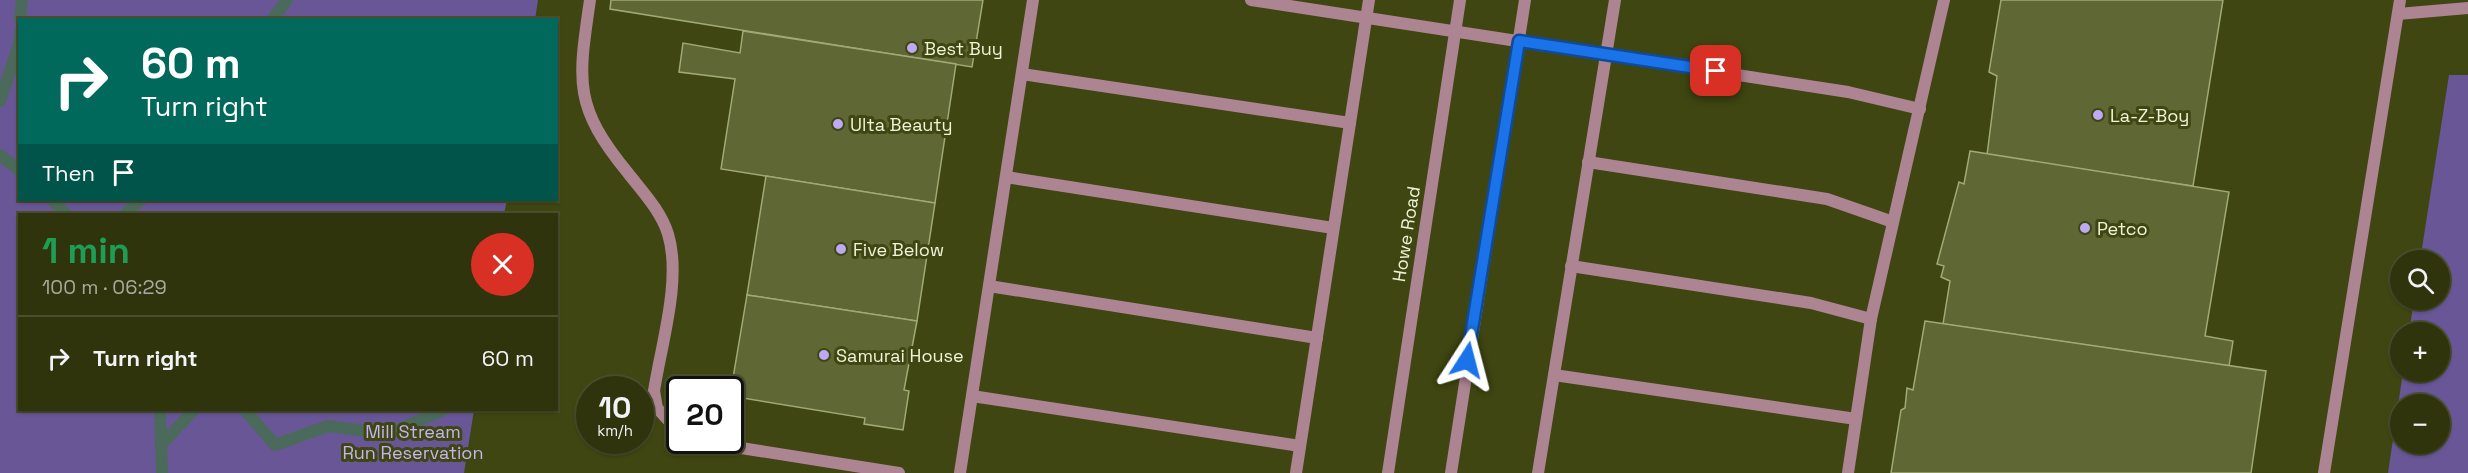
<!DOCTYPE html>
<html lang="en">
<head>
<meta charset="utf-8">
<style>
	body { margin:0; font-family:"Space Grotesk",sans-serif; background:#373c16; color:#f1f3f6; height:100vh; display:flex; flex-direction:column; font-size:22px; white-space:nowrap }
	* { box-sizing:border-box; margin:0 }
	p { font-size:20px; color:#a7aa9d }
	.icon { flex:none; width:33px; height:33px; fill:none; stroke:currentColor; stroke-width:2; stroke-linecap:round; stroke-linejoin:round }
	.map { position:relative; flex:1; overflow:hidden }
	.sheet { position:absolute; left:18px; top:213px; width:540px; height:198px; display:flex; flex-direction:column; background:#2f340d; border-radius:0px; box-shadow:0 2px 4px #0004,0 0 0 2px #4a4f2e }
	.sheet>* { flex:none }
	.guide { position:absolute; left:18px; top:18px; width:540px; height:183px; border-radius:0px; box-shadow:0 2px 4px #0004,0 0 0 2px #4a4f2e; background:#00695c; color:#fff; overflow:hidden }
	.fabs { position:absolute; left:2390px; top:250px; display:grid; gap:12px }
	.fabs a { display:grid; place-items:center; width:60px; height:60px; border-radius:50%; background:#2f340d; box-shadow:0 2px 4px #0004,0 0 0 2px #4a4f2e; font-size:30px }
	.speed { position:absolute; left:576px; top:376px; display:flex; gap:12px; font-size:30px; font-weight:700; text-align:center }
	.speed>* { display:grid; place-content:center; width:78px; height:78px; border-radius:50%; background:#2f340d; box-shadow:0 2px 4px #0004,0 0 0 2px #4a4f2e; line-height:1 }
	.speed small { font-size:15px; font-weight:400 }
	.speed .limit { border:3px solid #111; border-radius:9px; background:#fff; color:#111 }
	.pin { position:absolute; display:grid; place-items:center; width:51px; height:51px; color:#fff; margin:-26px; border-radius:12px; box-shadow:0 3px 9px #0006 }
	.me { position:absolute; width:66px; margin:-33px; rotate:9deg; stroke-linejoin:round; filter:drop-shadow(0 0 4px #0008) }
	.turn { display:flex; align-items:center; gap:21px; height:126px; padding:0 24px; font-size:27px }
	.turn .icon { width:78px; height:78px; stroke-width:2.5 }
	.turn b { display:block; font-size:42px; line-height:51px }
	.then { display:flex; align-items:center; height:57px; padding:0 24px; background:#0003; gap:12px; font-size:22px }
	.round { display:grid; place-items:center; flex:none; width:63px; height:63px; border-radius:32px; background:#373c16 }
	.head { display:flex; align-items:center; justify-content:space-between; height:102px; padding:0 24px }
	h1 { font-size:36px; font-weight:800; line-height:45px; color:#1e9e55 }
	ul { padding:0; list-style:none }
	li { display:flex; align-items:center; gap:18px; height:84px; padding:0 24px; border-top:2px solid #4a4f2e }
	li div { flex:1 }
	li b { display:block; font-size:22px }
	li em { font-style:normal }
	.map>svg:first-child { display:block }
	.green { fill:#695697; fill-rule:evenodd }
	.lines { fill:none; stroke-linecap:round; stroke-linejoin:round }
	.stream { stroke:#4c6a5c; stroke-width:12 }
	.building { fill:#5f6734; stroke:#a1aa75; stroke-width:1.5 }
	.service { stroke:#ad8492; stroke-width:12 }
	.route-casing { stroke:#114b97; stroke-width:15 }
	.route { stroke:#1a73e8; stroke-width:10 }
	.poi-dot { fill:#bda9f5; stroke:#3f4611; stroke-width:2 }
	.labels { text-anchor:middle; dominant-baseline:central; stroke-width:6; stroke-linejoin:round; paint-order:stroke }
	.poi-label { font-size:18px; fill:#eff4d9; stroke:#3f4611; text-anchor:start }
	.street-label { font-size:18px; fill:#eff4d9; stroke:#3f4611 }
	.park-label { font-size:18px; fill:#c4b4f2; stroke:#3f4611 }
</style>
</head>
<body>
<div class="map">
<svg width="2468" height="473" viewBox="0 0 2468 473">
	<rect width="100%" height="100%" fill="#3f4611"/>
	<g class="green">
		<polygon points="0,0 538,0 535,20 20,20 20,200 507,200 504,214 20,214 20,410 474,410 464,473 0,473"/>
		<path d="M2449,75h19v398h-80l15,-101h36v-39h-30l5,-33h25v-39h-19zM2400,405h39v39h-39z"/>
	</g>
	<g class="lines">
		<g class="stream">
			<polyline points="20,20 22,0"/>
			<polyline points="272,20 287,0"/>
			<polyline points="0,101 19,44 20,32"/>
			<polyline points="0,155 20,171"/>
			<polyline points="52,200 66,214"/>
			<polyline points="125,214 141,200"/>
			<polyline points="160,410 162,473"/>
			<polyline points="245,410 275,445 328,426 388,434 443,410"/>
			<polyline points="161,445 194,410"/>
		</g>
	</g>
	<g class="building">
		<polygon points="611,0 983,0 972,67 610,9"/>
		<polygon points="2001,0 2223,0 2193,186 1987,155 1997,76 1989,72"/>
		<polygon points="743,31 956,64 935,203 721,169 735,79 679,72 683,43 740,53"/>
		<polygon points="1970,151 2229,192 2205,336 2233,341 2229,366 1943,324 1950,281 1941,277 1944,266 1937,264 1959,182 1964,184"/>
		<polygon points="766,176 935,203 917,321 747,295"/>
		<polygon points="747,295 917,321 904,390 909,391 903,430 864,424 865,418 730,396"/>
		<polygon points="1925,321 2266,371 2251,473 1891,473 1901,410 1905,408 1907,388 1913,390"/>
	</g>
	<g class="lines">
		<g class="service">
			<path d="M590,0c-12,82 -17,106 38,173 14,18 33,38 40,61 14,45 -7,111 -14,157l3,17 23,25"/>
			<polyline points="1251,0 1848,92 1920,109"/>
			<polyline points="2398,14 2468,8"/>
			<polyline points="1022,74 1350,123"/>
			<polyline points="1588,162 1827,199 1893,222"/>
			<polyline points="1006,177 1333,228"/>
			<polyline points="1571,266 1811,303 1871,319"/>
			<polyline points="989,286 1317,338"/>
			<polyline points="1554,375 1856,419"/>
			<polyline points="972,396 1300,446"/>
			<polyline points="697,441 899,473"/>
			<polyline points="960,473 1033,0"/>
			<polyline points="1296,473 1369,0"/>
			<polyline points="1388,473 1460,0"/>
			<polyline points="1451,473 1525,0"/>
			<polyline points="1538,473 1615,0"/>
			<polyline points="1848,473 1871,319 1944,0"/>
			<polyline points="2324,473 2400,0"/>
		</g>
	</g>
	<g class="lines">
		<g class="route-casing">
			<polyline id="route" points="1467,360 1519,41 1716,71"/>
		</g>
		<use href="#route" class="route"/>
	</g>
	<g class="poi-dot">
		<circle cx="912" cy="48" r="6"/>
		<circle cx="2098" cy="115" r="6"/>
		<circle cx="838" cy="124" r="6"/>
		<circle cx="2085" cy="228" r="6"/>
		<circle cx="841" cy="249" r="6"/>
		<circle cx="824" cy="355" r="6"/>
	</g>
	<g class="labels">
		<g class="poi-label">
			<text x="924" y="48">Best Buy</text>
			<text x="2110" y="115">La-Z-Boy</text>
			<text x="850" y="124">Ulta Beauty</text>
			<text x="2097" y="228">Petco</text>
			<text x="853" y="249">Five Below</text>
			<text x="836" y="355">Samurai House</text>
		</g>
		<g class="street-label">
			<text transform="translate(1406 234) rotate(-81)">Howe Road</text>
		</g>
		<g class="park-label">
			<text x="413" y="431">Mill Stream<tspan x="413" dy="21">Run Reservation</tspan></text>
		</g>
	</g>
</svg>
<div class="fabs">
<a><svg class="icon" aria-label="search" viewBox="0 0 24 24"><circle cx="10" cy="10" r="6"/><path d="M15 15l6 6"/></svg></a>
<a>+</a>
<a>−</a>
</div>
<div class="speed"><div>10<small>km/h</small></div><div class="limit">20</div></div>
<div class="pin" style="left:1716px;top:71px;background:#d93025"><svg class="icon" aria-label="arrive" viewBox="0 0 24 24"><path d="M6 21V4h12l-3 4 3 4H6"/></svg></div>
<svg class="me" style="left:1467px;top:360px" viewBox="-20 -20 40 40"><path d="M0-17L14 15 0 8-14 15z" fill="#1a73e8" stroke="#fff" stroke-width="4"/></svg>
<div class="guide">
<div class="turn"><svg class="icon" aria-label="right" viewBox="0 0 24 24"><path d="M7 20v-9h11M14 6l5 5-5 5"/></svg><div><b>60 m</b>Turn right</div></div>
<div class="then">Then<svg class="icon" aria-label="arrive" viewBox="0 0 24 24"><path d="M6 21V4h12l-3 4 3 4H6"/></svg></div>
</div>
<section class="sheet">
<div class="head"><div><h1>1 min</h1><p>100 m · 06:29</p></div><a class="round" style="background:#d93025;color:#fff"><svg class="icon" aria-label="close" viewBox="0 0 24 24"><path d="M6 6l12 12M18 6L6 18"/></svg></a></div>
<ul>
<li><svg class="icon" aria-label="right" viewBox="0 0 24 24"><path d="M7 20v-9h11M14 6l5 5-5 5"/></svg><div><b>Turn right</b></div><em>60 m</em></li>
</ul>
</section>
</div>
</body>
</html>
